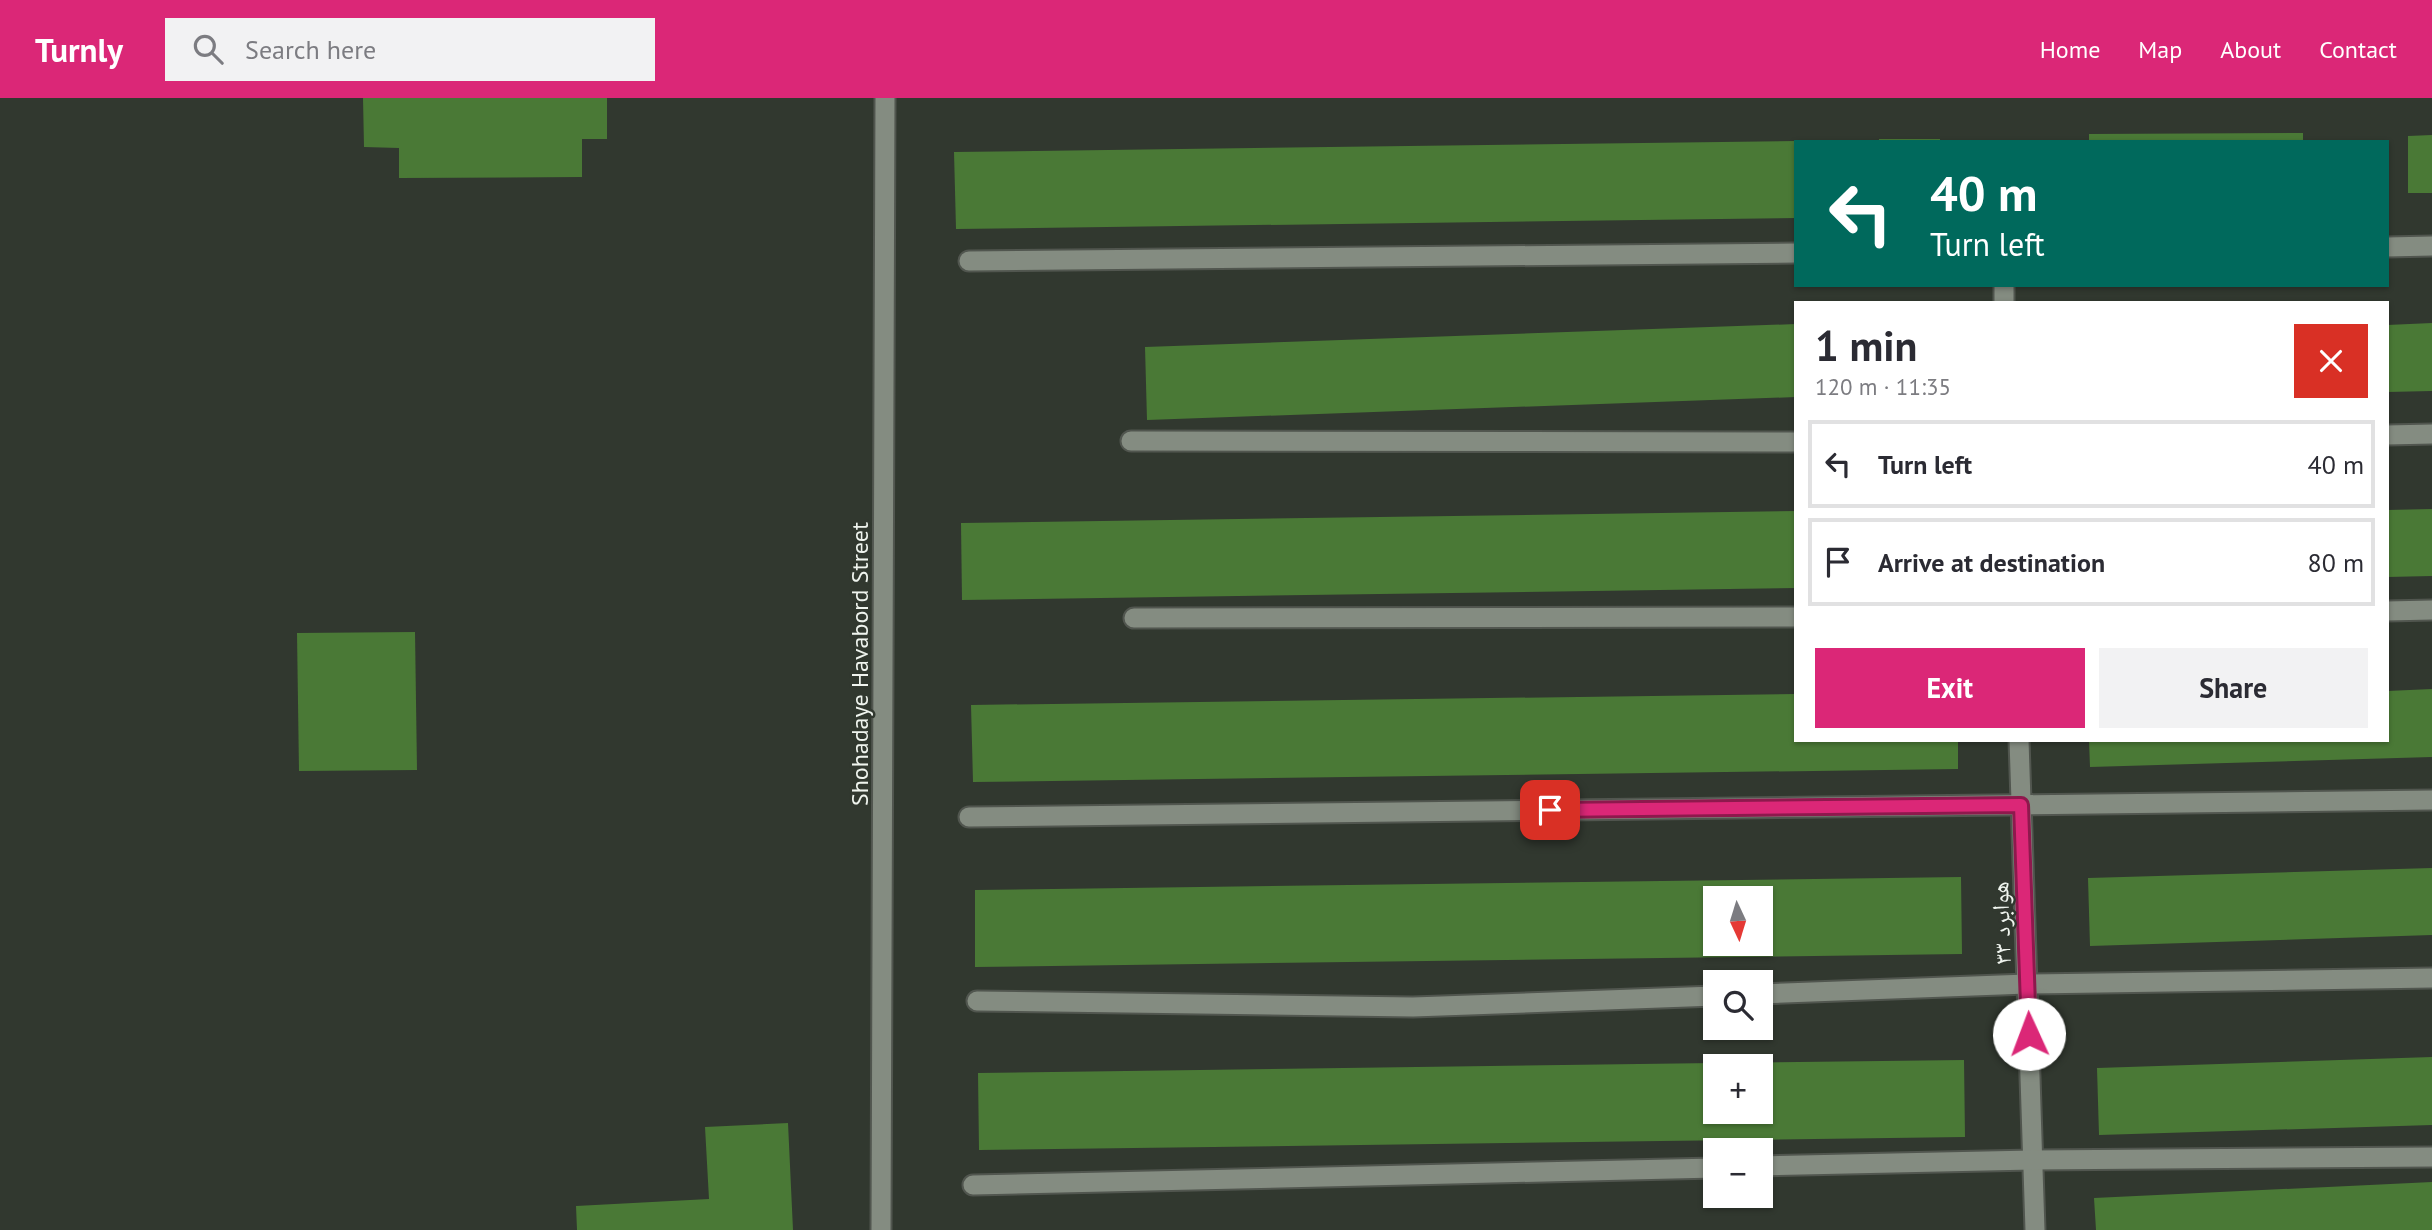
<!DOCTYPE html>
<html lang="en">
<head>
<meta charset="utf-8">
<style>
	body { margin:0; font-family:"PT Sans","Noto Naskh Arabic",sans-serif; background:#f2f2f3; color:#2b2b33; height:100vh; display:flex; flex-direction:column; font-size:26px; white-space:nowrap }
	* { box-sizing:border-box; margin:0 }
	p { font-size:23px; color:#7c7c81 }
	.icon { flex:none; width:38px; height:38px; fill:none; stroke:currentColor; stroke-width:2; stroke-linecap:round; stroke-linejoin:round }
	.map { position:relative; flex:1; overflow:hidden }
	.side { position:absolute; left:1794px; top:203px; width:595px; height:441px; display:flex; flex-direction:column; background:#fff; border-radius:0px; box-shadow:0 2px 5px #0004 }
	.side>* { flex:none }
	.banner { position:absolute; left:1794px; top:42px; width:595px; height:147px; border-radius:0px; box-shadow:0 2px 5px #0004; background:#00695c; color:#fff; overflow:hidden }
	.needle { width:46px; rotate:176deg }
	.tools { position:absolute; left:1703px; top:788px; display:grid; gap:14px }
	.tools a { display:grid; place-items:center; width:70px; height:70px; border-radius:0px; background:#fff; box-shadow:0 2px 5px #0004; font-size:35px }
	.pin { position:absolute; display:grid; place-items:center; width:60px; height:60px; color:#fff; margin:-30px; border-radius:14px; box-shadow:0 4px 10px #0006 }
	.me { position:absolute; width:77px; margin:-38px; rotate:358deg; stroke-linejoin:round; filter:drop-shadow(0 0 5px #0008) }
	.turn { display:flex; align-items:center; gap:24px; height:147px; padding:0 21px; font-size:32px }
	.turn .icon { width:91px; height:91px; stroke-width:2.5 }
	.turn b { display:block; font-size:49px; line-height:60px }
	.round { display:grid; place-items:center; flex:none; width:74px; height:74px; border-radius:0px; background:#f2f2f3 }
	.head { display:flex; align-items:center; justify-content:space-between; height:119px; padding:0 21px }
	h1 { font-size:42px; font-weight:700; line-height:52px }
	.button { display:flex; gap:14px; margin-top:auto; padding:14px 21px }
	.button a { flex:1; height:80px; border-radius:0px; background:#db2777; color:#fff; font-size:28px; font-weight:700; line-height:80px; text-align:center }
	.button a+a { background:#f2f2f3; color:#2b2b33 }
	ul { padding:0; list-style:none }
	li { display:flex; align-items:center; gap:21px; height:88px; margin:0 14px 10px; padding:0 7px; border:4px solid #e1e1e2; border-radius:0px }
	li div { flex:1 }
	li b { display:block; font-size:26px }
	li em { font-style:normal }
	header { display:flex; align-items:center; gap:42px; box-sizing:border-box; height:98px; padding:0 35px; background:#db2777; color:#fff }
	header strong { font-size:33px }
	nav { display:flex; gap:38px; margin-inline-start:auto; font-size:24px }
	.search { width:490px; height:63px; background:#f2f2f3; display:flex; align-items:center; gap:18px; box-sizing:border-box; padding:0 24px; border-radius:0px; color:#7c7c81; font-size:26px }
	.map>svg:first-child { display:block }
	.building { fill:#4a7936; fill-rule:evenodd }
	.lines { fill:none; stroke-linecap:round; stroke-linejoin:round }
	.minor-casing { stroke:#51564f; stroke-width:23 }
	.tertiary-casing { stroke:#51564f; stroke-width:23 }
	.minor { stroke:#848c81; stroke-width:19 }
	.tertiary { stroke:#848c81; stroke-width:19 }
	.route-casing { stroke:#8e194d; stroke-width:18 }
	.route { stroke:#db2777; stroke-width:12 }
	.labels { text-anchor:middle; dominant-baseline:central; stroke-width:5; stroke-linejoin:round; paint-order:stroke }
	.street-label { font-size:24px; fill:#eff4ee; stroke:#31382f }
</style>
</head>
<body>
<header>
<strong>Turnly</strong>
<div class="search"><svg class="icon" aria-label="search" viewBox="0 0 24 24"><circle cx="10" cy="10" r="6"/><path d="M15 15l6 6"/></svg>Search here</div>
<nav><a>Home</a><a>Map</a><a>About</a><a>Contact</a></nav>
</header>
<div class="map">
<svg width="2432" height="1132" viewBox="0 0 2432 1132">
	<rect width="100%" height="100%" fill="#31382f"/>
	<g class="building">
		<polygon points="363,0 607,0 607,41 582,41 582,79 399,80 399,50 364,49"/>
		<polygon points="2303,35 2303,44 2089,44 2089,36"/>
		<polygon points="2432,37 2432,95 2408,95 2408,38"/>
		<rect x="1879" y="41" width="61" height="3"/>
		<polygon points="1796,43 1796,120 956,131 954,54"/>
		<polygon points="2432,225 2432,293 2387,294 2387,227"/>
		<polygon points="1796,226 1796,299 1147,322 1145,249"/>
		<polygon points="2432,411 2432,478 2387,479 2387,412"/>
		<polygon points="1796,413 1796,490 962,502 961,425"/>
		<polygon points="415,534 417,672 299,673 297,535"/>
		<polygon points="2432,591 2432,659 2090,669 2089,642 2387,642 2387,593"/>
		<polygon points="1796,596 1796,642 1958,642 1958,671 973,684 971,607"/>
		<polygon points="2432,770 2432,837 2090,848 2088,780"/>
		<path d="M1961,779l1,77 -987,13v-77zM1715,800h45v45h-45z"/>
		<polygon points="2432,959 2432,1027 2099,1037 2097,970"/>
		<polygon points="1964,962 1965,1039 979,1052 978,975 1715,965 1715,1013 1760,1013 1760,968 1715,965"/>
		<polygon points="788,1025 793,1132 577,1132 576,1108 709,1101 705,1029"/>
		<polygon points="2432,1084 2432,1132 2096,1132 2094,1100"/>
	</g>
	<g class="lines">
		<g class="minor-casing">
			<g id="minor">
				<polyline points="2387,149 2432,148"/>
				<polyline points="969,163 1796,155"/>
				<polyline points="2004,187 2004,205"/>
				<polyline points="2387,337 2432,336"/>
				<polyline points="1131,343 1796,344"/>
				<polyline points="2387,513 2432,512"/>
				<polyline points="1134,520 1796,519"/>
				<polyline points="2019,642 2035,1132"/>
				<polyline points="969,719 2432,702"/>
				<polyline points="1760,896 2027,886 2432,880"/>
				<polyline points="977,903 1413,909 1715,898"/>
				<polyline points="1760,1068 2032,1062 2432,1059"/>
				<polyline points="973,1087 1715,1070"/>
			</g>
		</g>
		<g class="tertiary-casing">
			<polyline id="tertiary" points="881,1132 885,0"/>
		</g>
		<use href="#minor" class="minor"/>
		<use href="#tertiary" class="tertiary"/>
	</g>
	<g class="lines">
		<g class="route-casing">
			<polyline id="route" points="1550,712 2021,707 2029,936"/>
		</g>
		<use href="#route" class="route"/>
	</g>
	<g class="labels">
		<g class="street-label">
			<text transform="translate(859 566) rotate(-90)">Shohadaye Havabord Street</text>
			<text transform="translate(2001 825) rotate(-92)">۳۳ هوابرد</text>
		</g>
	</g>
</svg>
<div class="tools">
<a><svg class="needle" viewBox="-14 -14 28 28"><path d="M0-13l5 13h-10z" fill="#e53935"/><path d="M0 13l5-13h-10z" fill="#7c7c81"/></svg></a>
<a><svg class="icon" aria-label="search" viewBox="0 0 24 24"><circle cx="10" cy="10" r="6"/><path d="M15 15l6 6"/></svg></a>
<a>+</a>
<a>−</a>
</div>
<div class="pin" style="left:1550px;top:712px;background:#d93025"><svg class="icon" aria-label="arrive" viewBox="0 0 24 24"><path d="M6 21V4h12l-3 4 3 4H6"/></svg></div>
<svg class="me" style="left:2029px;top:936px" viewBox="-20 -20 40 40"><circle r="19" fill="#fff"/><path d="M0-13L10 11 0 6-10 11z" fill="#db2777"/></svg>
<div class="banner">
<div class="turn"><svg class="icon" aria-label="left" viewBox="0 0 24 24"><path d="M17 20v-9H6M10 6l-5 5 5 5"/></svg><div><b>40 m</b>Turn left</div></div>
</div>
<section class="side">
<div class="head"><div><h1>1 min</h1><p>120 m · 11:35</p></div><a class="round" style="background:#d93025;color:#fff"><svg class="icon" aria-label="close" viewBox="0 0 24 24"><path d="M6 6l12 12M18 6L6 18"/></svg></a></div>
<ul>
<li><svg class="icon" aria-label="left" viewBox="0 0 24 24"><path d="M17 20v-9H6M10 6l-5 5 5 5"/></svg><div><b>Turn left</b></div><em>40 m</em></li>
<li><svg class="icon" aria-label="arrive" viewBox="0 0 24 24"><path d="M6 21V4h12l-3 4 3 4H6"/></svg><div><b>Arrive at destination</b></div><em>80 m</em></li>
</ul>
<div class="button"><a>Exit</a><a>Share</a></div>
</section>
</div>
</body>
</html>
